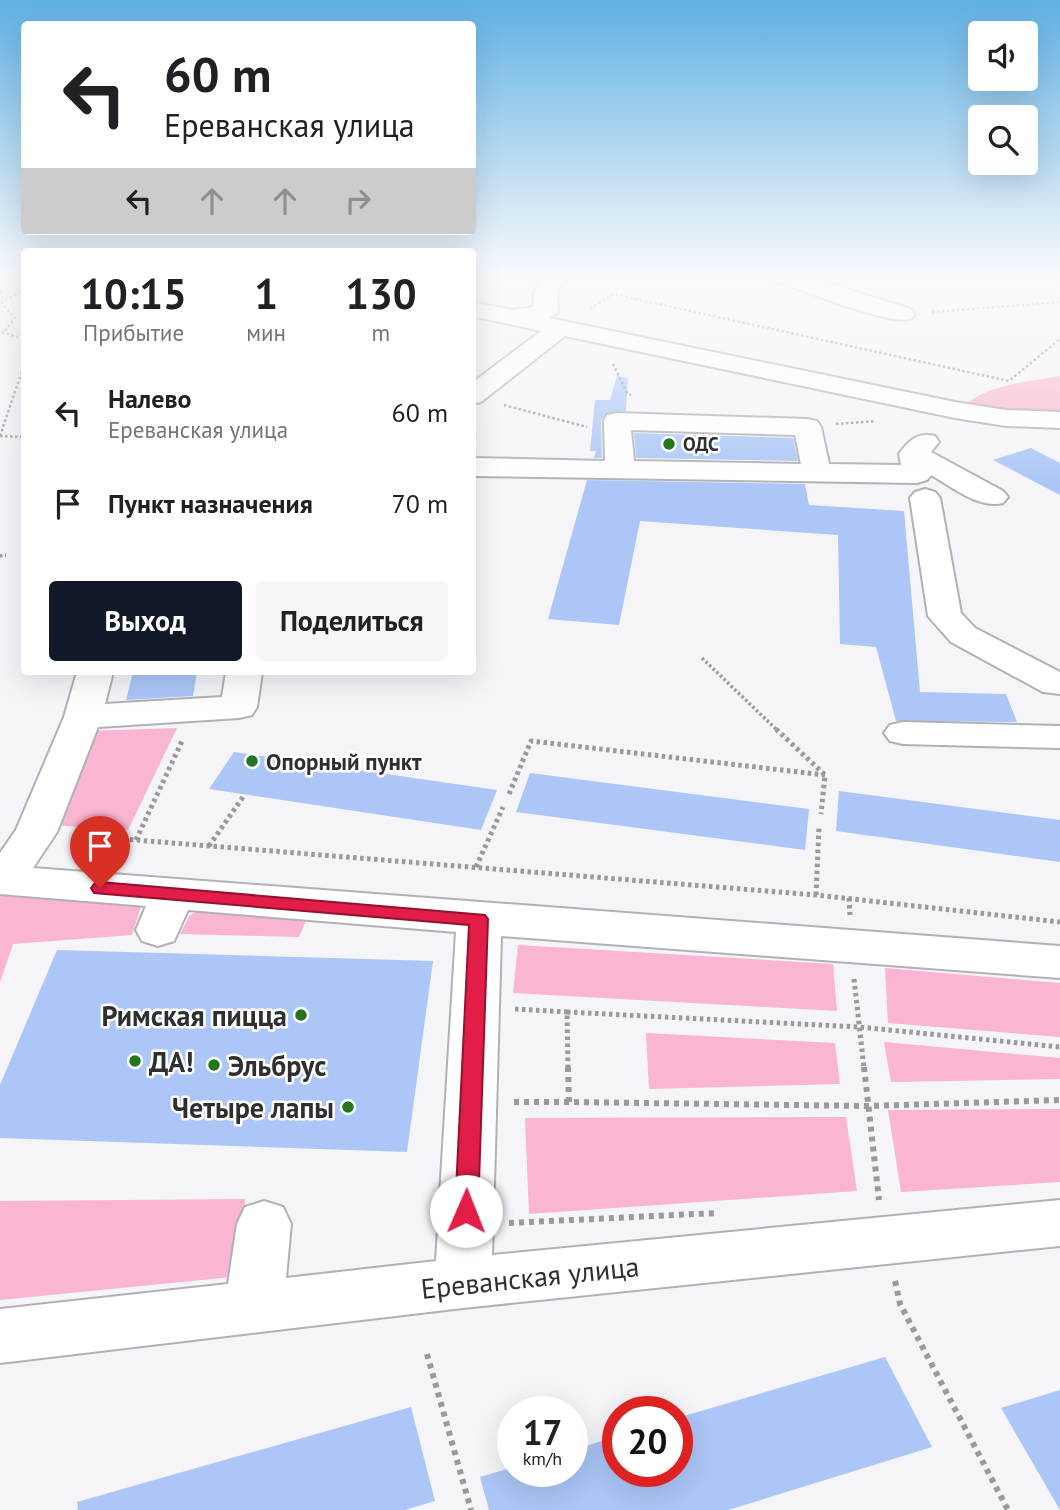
<!DOCTYPE html>
<html lang="ru">
<head>
<meta charset="utf-8">
<style>
	body { margin:0; font-family:"PT Sans",sans-serif; background:#f6f6f6; color:#202124; height:100vh; display:flex; flex-direction:column; font-size:26px; white-space:nowrap }
	* { box-sizing:border-box; margin:0 }
	p { font-size:23px; color:#757577 }
	.icon { flex:none; width:38px; height:38px; fill:none; stroke:currentColor; stroke-width:2; stroke-linecap:round; stroke-linejoin:round }
	.map { position:relative; flex:1; overflow:hidden }
	.details { position:absolute; left:21px; top:248px; width:455px; height:427px; display:flex; flex-direction:column; background:#fff; border-radius:7px; box-shadow:0 7px 28px #0002 }
	.details>* { flex:none }
	.banner { position:absolute; left:21px; top:21px; width:455px; height:214px; border-radius:7px; box-shadow:0 7px 28px #0002; background:#fff; color:#202124; overflow:hidden }
	.buttons { position:absolute; left:968px; top:21px; display:grid; gap:14px }
	.buttons a { display:grid; place-items:center; width:70px; height:70px; border-radius:7px; background:#fff; box-shadow:0 7px 28px #0002; font-size:35px }
	.speed { position:absolute; left:497px; top:1396px; display:flex; gap:14px; font-size:35px; font-weight:700; text-align:center }
	.speed>* { display:grid; place-content:center; width:91px; height:91px; border-radius:50%; background:#fff; box-shadow:0 7px 28px #0002; line-height:1 }
	.speed small { font-size:18px; font-weight:400 }
	.speed .limit { border:10px solid #d22; background:#fff; color:#111 }
	.pin { position:absolute; display:grid; place-items:center; width:60px; height:60px; color:#fff; margin:-72px -30px; border-radius:50% 50% 50% 0; rotate:-45deg; box-shadow:0 0 7px #0007 }
	.pin .icon { rotate:45deg }
	.me { position:absolute; width:77px; margin:-38px; rotate:1deg; stroke-linejoin:round; filter:drop-shadow(0 0 5px #0008) }
	.turn { display:flex; align-items:center; gap:24px; height:147px; padding:0 28px; font-size:32px }
	.turn .icon { width:91px; height:91px; stroke-width:2.5 }
	.turn b { display:block; font-size:49px; line-height:60px }
	.lanes { display:flex; align-items:center; height:66px; padding:0 28px; background:#0003; justify-content:center; gap:35px; direction:ltr }
	.lanes .off { opacity:.35 }
	.eta { display:flex; justify-content:space-evenly; align-items:center; height:119px; text-align:center }
	.eta b { font-size:42px; font-weight:700; line-height:49px }
	.action { display:flex; gap:14px; margin-top:auto; padding:14px 28px }
	.action a { flex:1; height:80px; border-radius:7px; background:#111827; color:#fff; font-size:28px; font-weight:700; line-height:80px; text-align:center }
	.action a+a { background:#f6f6f6; color:#202124 }
	ul { padding:0; list-style:none }
	li { display:flex; align-items:center; gap:21px; height:91px; padding:0 28px }
	li div { flex:1 }
	li b { display:block; font-size:26px }
	li em { font-style:normal }
	.map>svg:first-child { display:block }
	.green { fill:#f9b5d1 }
	.building { fill:#abc6f7 }
	.lines { fill:none; stroke-linecap:round; stroke-linejoin:round }
	.minor-casing { stroke:#b1b1b5; stroke-width:4 }
	.path-far3 { stroke:#9a9a9d; stroke-width:2.5; stroke-dasharray:2.5 2.5; stroke-linecap:butt }
	.path-far2 { stroke:#9a9a9d; stroke-width:3.5; stroke-dasharray:2.5 2.5; stroke-linecap:butt }
	.path-far1 { stroke:#9a9a9d; stroke-width:5; stroke-dasharray:3.5 3.5; stroke-linecap:butt }
	.path { stroke:#9a9a9d; stroke-width:6; stroke-dasharray:5 5; stroke-linecap:butt }
	.minor { fill:#fff; fill-rule:evenodd }
	.route { fill:#e11d48; stroke:#92132f; stroke-width:2 }
	.poi-dot { fill:#24751d; stroke:#fff; stroke-width:2.5 }
	.labels { text-anchor:middle; dominant-baseline:central; stroke-width:5; stroke-linejoin:round; paint-order:stroke }
	.far-poi-label { font-size:19px; font-weight:bold; fill:#2f2f31; stroke:#fff; text-anchor:start }
	.poi-label { font-size:23px; font-weight:bold; fill:#2f2f31; stroke:#fff; text-anchor:start }
	.near-poi-label { font-size:28px; font-weight:bold; fill:#2f2f31; stroke:#fff; text-anchor:end }
	.near-street-label { font-size:28px; fill:#2f2f31; stroke:#fff }
</style>
</head>
<body>
<div class="map">
<svg width="1060" height="1510" viewBox="0 0 1060 1510">
	<rect width="100%" height="100%" fill="#f5f4f9"/>
	<g class="green">
		<path d="M1060,376v37l-98,-5c23,-24 67,-26 98,-32z"/>
		<polygon points="177,728 128,830 50,825 86,731"/>
		<polygon points="0,894 142,903 132,935 13,944 0,982"/>
		<polygon points="216,902 307,918 299,937 180,934 190,915"/>
		<polygon points="518,945 833,964 837,1011 513,993"/>
		<polygon points="885,968 1060,983 1060,1037 888,1023"/>
		<polygon points="646,1033 835,1043 840,1084 649,1089"/>
		<polygon points="884,1042 1060,1058 1060,1079 891,1082"/>
		<polygon points="1060,1109 1060,1182 901,1192 888,1110"/>
		<polygon points="846,1117 857,1191 529,1214 525,1118"/>
		<polygon points="245,1199 242,1276 0,1300 0,1201"/>
	</g>
	<g class="building">
		<polygon points="617,376 628,378 626,411 605,414 601,421 602,458 594,458 596,451 590,451 595,400 610,400"/>
		<polygon points="634,433 793,438 798,461 636,458"/>
		<polygon points="1031,448 1060,463 1060,495 993,460"/>
		<polygon points="587,480 805,484 809,505 904,511 920,692 1006,694 1017,722 896,721 876,647 840,644 838,535 640,521 619,625 548,619"/>
		<polygon points="133,672 197,672 193,696 126,700"/>
		<polygon points="234,752 497,790 481,830 209,789"/>
		<polygon points="530,773 809,809 805,850 516,812"/>
		<polygon points="839,791 1060,820 1060,862 836,831"/>
		<polygon points="57,950 433,961 407,1152 0,1138 0,1085"/>
		<polygon points="885,1357 932,1447 728,1510 489,1510 480,1477 513,1467 513,1472 572,1472 572,1450 618,1436 618,1472 677,1472 677,1418"/>
		<polygon points="1060,1390 1060,1510 1001,1408"/>
		<polygon points="411,1407 435,1501 405,1510 78,1510 77,1502"/>
	</g>
	<g class="lines">
		<g class="minor-casing">
			<g id="minor">
				<polygon points="545,275 568,275 557,292 558,312 549,318 955,402 1006,410 1060,412 1060,428 1006,426 955,418 565,336 481,402 472,404 472,383 541,331 472,316 472,302 512,310 533,307 534,292"/>
				<path d="M769,275h32l110,34 4,5 -4,5c-25,6 -110,-30 -139,-39z"/>
				<path d="M617,413l190,6 10,2 4,6 8,37 72,1 -2,-11c10,-14 19,-22 36,-18l4,6 -8,10 72,39 5,6 -5,6c-24,6 -51,-16 -72,-28l-4,5 -10,3 -445,-7v-18l133,3 -1,-40 3,-6zM631,430l164,5 6,29 -167,-3z"/>
				<polygon points="925,489 935,492 940,498 961,613 975,628 1060,672 1060,694 1043,692 951,642 928,616 910,498 915,492"/>
				<polygon points="77,672 113,672 105,704 222,697 226,672 262,672 257,707 252,715 239,718 98,727 57,832 33,868 1060,946 1060,978 501,936 492,1255 1060,1200 1060,1246 463,1308 0,1363 0,1309 228,1284 237,1224 245,1207 264,1201 283,1207 291,1224 286,1278 436,1261 456,932 188,910 174,941 158,946 142,941 136,930 146,906 0,894 0,853 16,830 64,717"/>
				<polygon points="903,722 1060,726 1060,748 903,744 890,741 884,733 890,725"/>
			</g>
		</g>
		<g class="path-far3">
			<polyline points="1054,279 1060,280"/>
			<polyline points="0,286 3,301"/>
			<polyline points="5,300 24,291"/>
			<polyline points="1,302 15,318 3,333"/>
			<polyline points="590,309 613,294 1009,381 1060,339"/>
			<polyline points="932,312 1060,302"/>
			<polyline points="2,332 24,339"/>
			<polyline points="613,364 627,393 631,395"/>
			<polyline points="504,405 587,427"/>
			<polyline points="836,424 876,421"/>
			<polyline points="0,436 24,365"/>
			<polyline points="0,436 24,437"/>
		</g>
		<g class="path-far2">
			<polyline points="0,556 6,555"/>
			<polyline points="702,658 778,731"/>
		</g>
		<g class="path-far1">
			<polyline points="776,729 825,775 821,814"/>
			<polyline points="509,794 531,741 825,775"/>
			<polyline points="74,835 816,895 1060,922"/>
			<polyline points="136,840 183,739"/>
			<polyline points="209,846 245,794"/>
			<polyline points="476,867 503,807"/>
			<polyline points="816,895 819,827"/>
			<polyline points="849,898 850,915"/>
			<polyline points="854,979 864,1068"/>
			<polyline points="515,1009 567,1012"/>
			<polyline points="568,1068 567,1012 859,1027 1060,1047"/>
		</g>
		<g class="path">
			<polyline points="568,1067 569,1102 868,1106 1060,1100"/>
			<polyline points="864,1067 879,1200"/>
			<polyline points="514,1102 569,1102"/>
			<polyline points="509,1223 717,1213"/>
			<polyline points="895,1281 900,1304 1008,1510"/>
			<polyline points="427,1354 471,1510"/>
		</g>
		<use href="#minor" class="minor"/>
	</g>
	<linearGradient id="sky" x2="0" y2="1"><stop stop-color="#60b0e4"/><stop offset="0.57" stop-color="#fafafc"/><stop offset="1" stop-color="#fafafc" stop-opacity="0"/></linearGradient>
	<rect width="1060" height="486" fill="url(#sky)"/>
	<polygon class="route" points="100,882 485,915 488,919 478,1211 474,1217 466,1220 458,1217 455,1211 469,925 94,893 91,888 94,884"/>
	<g class="poi-dot">
		<circle cx="669" cy="444" r="7"/>
		<circle cx="252" cy="761" r="7"/>
		<circle cx="301" cy="1015" r="7"/>
		<circle cx="135" cy="1061" r="7"/>
		<circle cx="214" cy="1065" r="7"/>
		<circle cx="348" cy="1107" r="7"/>
	</g>
	<g class="labels">
		<g class="far-poi-label">
			<text x="683" y="444">ОДС</text>
		</g>
		<g class="poi-label">
			<text x="266" y="761">Опорный пункт</text>
		</g>
		<g class="near-poi-label">
			<text x="287" y="1015">Римская пицца</text>
			<text x="149" y="1061" text-anchor="start">ДА!</text>
			<text x="228" y="1065" text-anchor="start">Эльбрус</text>
			<text x="334" y="1107">Четыре лапы</text>
		</g>
		<g class="near-street-label">
			<text transform="translate(530 1277) rotate(-6)">Ереванская улица</text>
		</g>
	</g>
</svg>
<div class="buttons">
<a><svg class="icon" aria-label="sound" viewBox="0 0 24 24"><path d="M4 9h4l5-4v14l-5-4H4zM17 9q2 3 0 6"/></svg></a>
<a><svg class="icon" aria-label="search" viewBox="0 0 24 24"><circle cx="10" cy="10" r="6"/><path d="M15 15l6 6"/></svg></a>
</div>
<div class="speed"><div>17<small>km/h</small></div><div class="limit">20</div></div>
<div class="pin" style="left:100px;top:888px;background:#d93025"><svg class="icon" aria-label="arrive" viewBox="0 0 24 24"><path d="M6 21V4h12l-3 4 3 4H6"/></svg></div>
<svg class="me" style="left:466px;top:1211px" viewBox="-20 -20 40 40"><circle r="19" fill="#fff"/><path d="M0-13L10 11 0 6-10 11z" fill="#e11d48"/></svg>
<div class="banner">
<div class="turn"><svg class="icon" aria-label="left" viewBox="0 0 24 24"><path d="M17 20v-9H6M10 6l-5 5 5 5"/></svg><div><b>60 m</b>Ереванская улица</div></div>
<div class="lanes"><svg class="icon" aria-label="left" viewBox="0 0 24 24"><path d="M17 20v-9H6M10 6l-5 5 5 5"/></svg><svg class="icon off" aria-label="ahead" viewBox="0 0 24 24"><path d="M12 20V5M6 11l6-6 6 6"/></svg><svg class="icon off" aria-label="ahead" viewBox="0 0 24 24"><path d="M12 20V5M6 11l6-6 6 6"/></svg><svg class="icon off" aria-label="right" viewBox="0 0 24 24"><path d="M7 20v-9h11M14 6l5 5-5 5"/></svg></div>
</div>
<section class="details">
<div class="eta">
<div><b>10:15</b><p>Прибытие</p></div>
<div><b>1</b><p>мин</p></div>
<div><b>130</b><p>m</p></div>
</div>
<ul>
<li><svg class="icon" aria-label="left" viewBox="0 0 24 24"><path d="M17 20v-9H6M10 6l-5 5 5 5"/></svg><div><b>Налево</b><p>Ереванская улица</p></div><em>60 m</em></li>
<li><svg class="icon" aria-label="arrive" viewBox="0 0 24 24"><path d="M6 21V4h12l-3 4 3 4H6"/></svg><div><b>Пункт назначения</b></div><em>70 m</em></li>
</ul>
<div class="action"><a>Выход</a><a>Поделиться</a></div>
</section>
</div>
</body>
</html>
